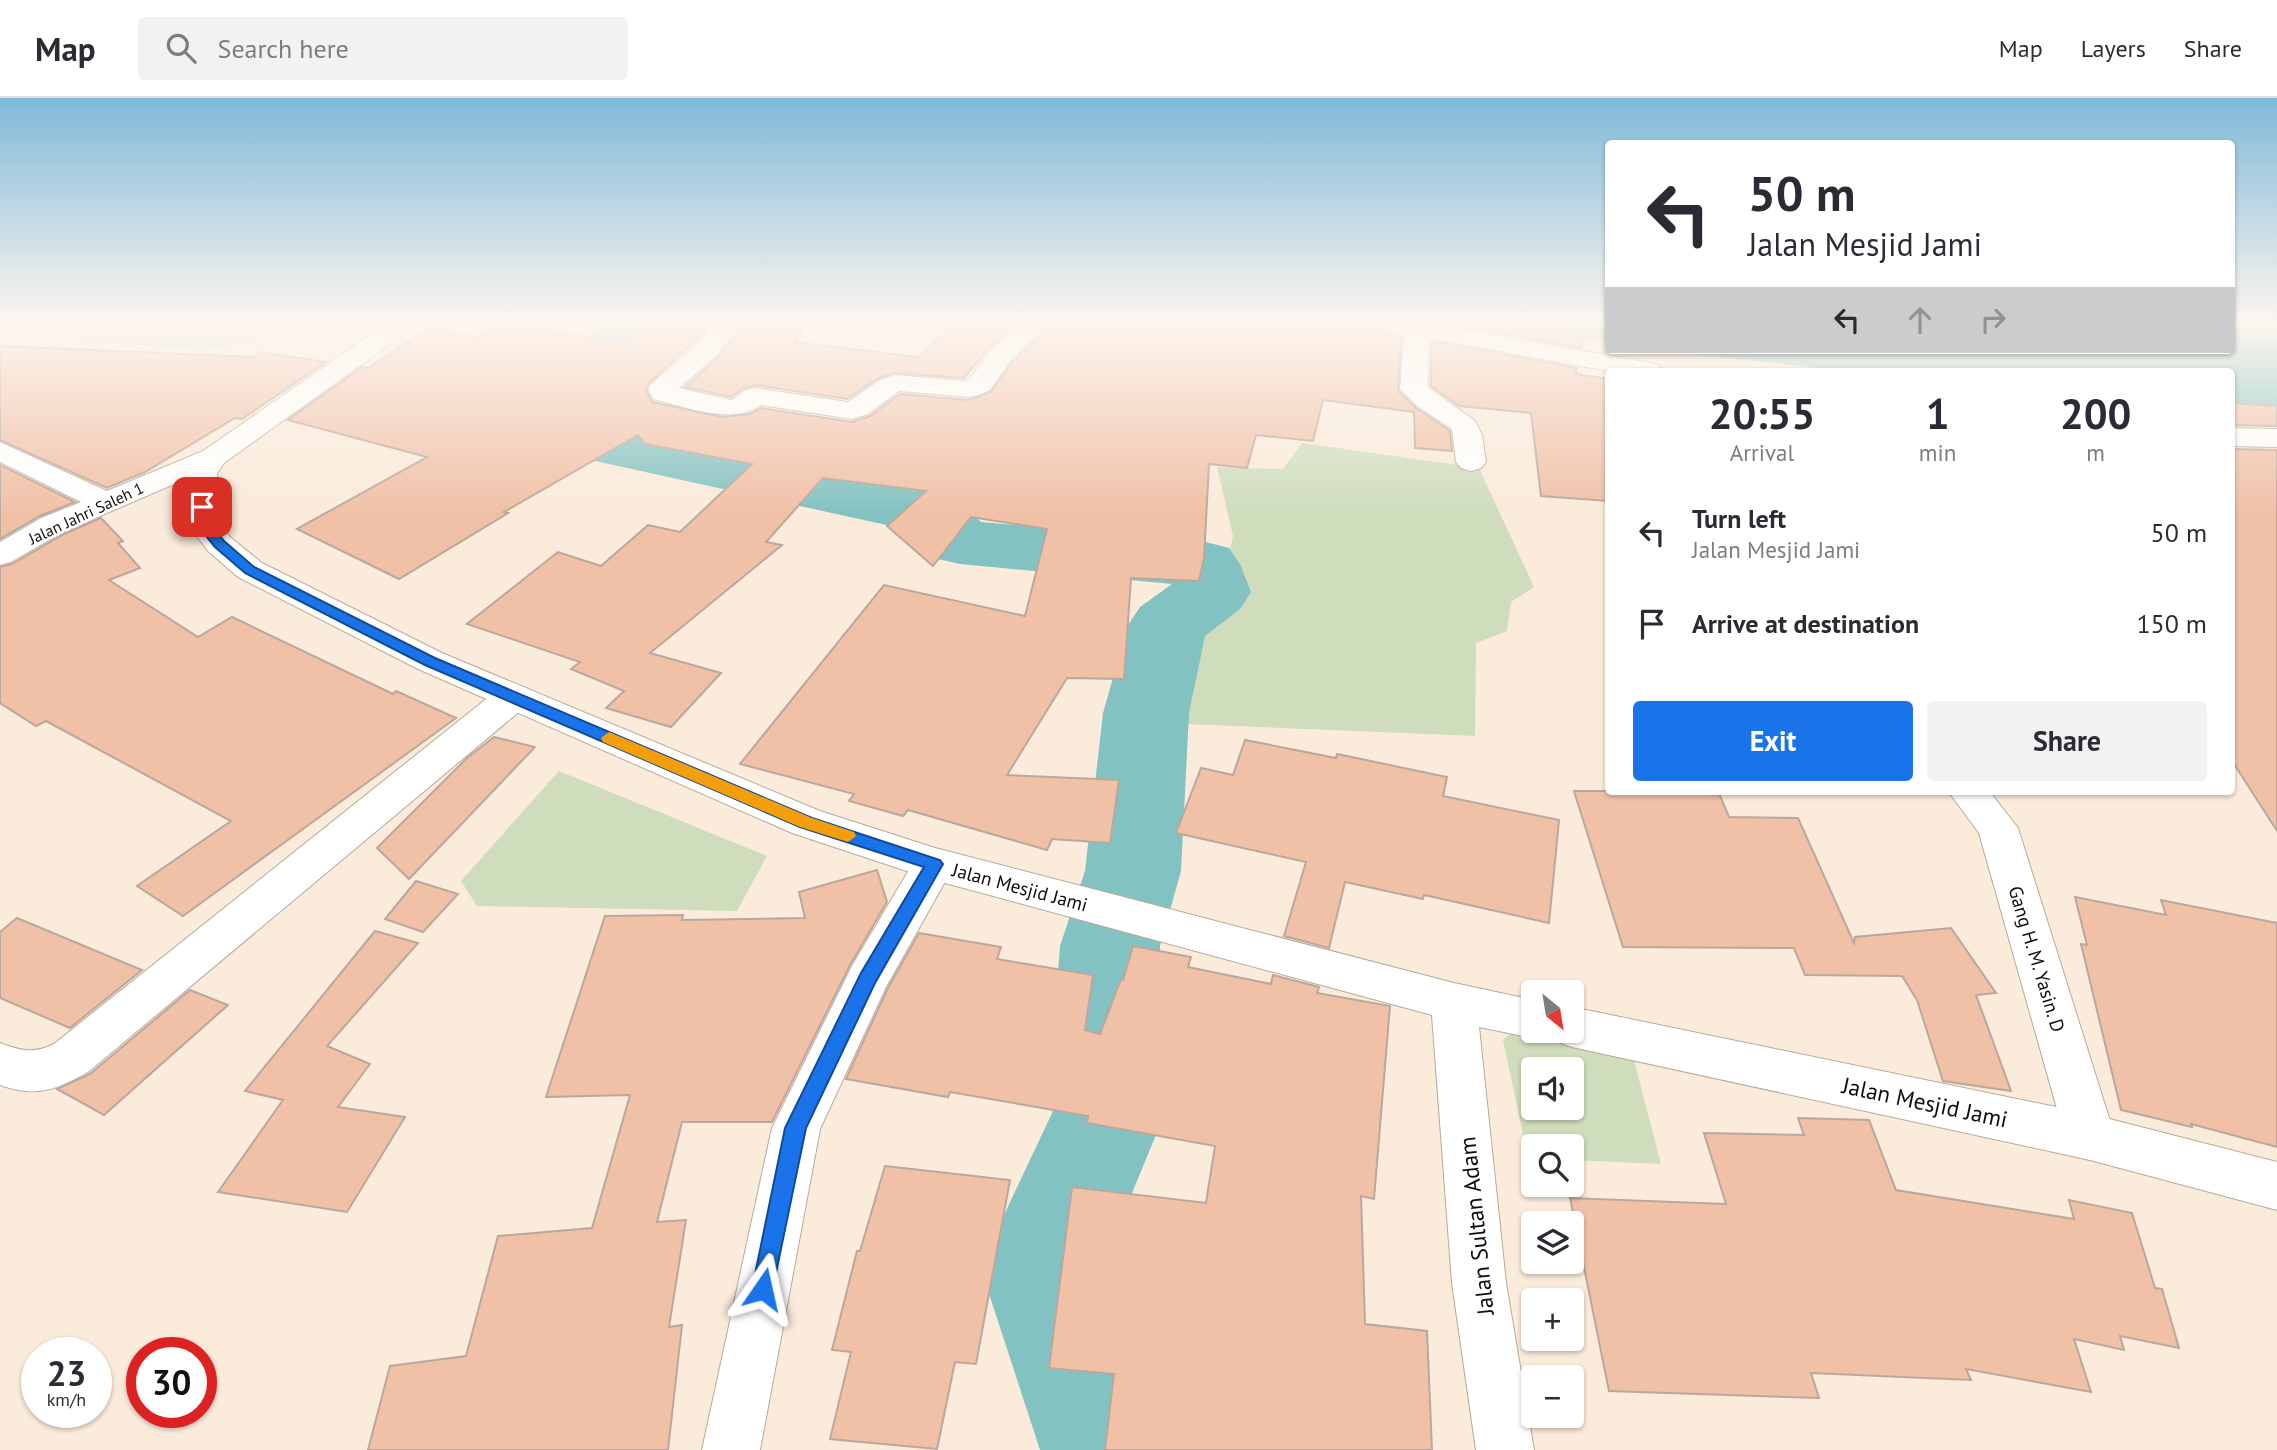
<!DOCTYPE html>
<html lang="en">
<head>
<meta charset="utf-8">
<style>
	body { margin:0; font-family:"PT Sans",sans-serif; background:#f2f2f3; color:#2b2b33; height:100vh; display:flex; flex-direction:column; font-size:26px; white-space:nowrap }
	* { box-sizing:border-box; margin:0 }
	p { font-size:23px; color:#7c7c81 }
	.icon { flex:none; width:38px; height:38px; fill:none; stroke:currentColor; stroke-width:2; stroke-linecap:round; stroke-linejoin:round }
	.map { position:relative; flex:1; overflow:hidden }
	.drawer { position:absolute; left:1605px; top:270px; width:630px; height:427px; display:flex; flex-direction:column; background:#fff; border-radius:7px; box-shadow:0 2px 5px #0004 }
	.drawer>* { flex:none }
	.hud { position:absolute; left:1605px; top:42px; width:630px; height:214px; border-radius:7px; box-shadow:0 2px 5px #0004; background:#fff; color:#2b2b33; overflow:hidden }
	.needle { width:46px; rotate:150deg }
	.controls { position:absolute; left:1521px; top:882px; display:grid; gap:14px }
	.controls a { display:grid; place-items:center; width:63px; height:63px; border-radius:7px; background:#fff; box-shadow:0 2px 5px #0004; font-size:35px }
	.speed { position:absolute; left:21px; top:1239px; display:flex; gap:14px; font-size:35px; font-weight:700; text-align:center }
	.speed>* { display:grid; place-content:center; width:91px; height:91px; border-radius:50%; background:#fff; box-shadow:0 2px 5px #0004; line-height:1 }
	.speed small { font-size:18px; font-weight:400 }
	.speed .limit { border:10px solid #d22; background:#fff; color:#111 }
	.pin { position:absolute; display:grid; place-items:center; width:60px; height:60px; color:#fff; margin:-30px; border-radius:14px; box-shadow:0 4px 10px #0006 }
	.me { position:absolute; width:77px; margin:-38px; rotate:11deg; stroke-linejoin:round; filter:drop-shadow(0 0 5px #0008) }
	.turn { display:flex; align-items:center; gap:24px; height:147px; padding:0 28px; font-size:32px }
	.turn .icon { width:91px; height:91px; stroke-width:2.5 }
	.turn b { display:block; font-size:49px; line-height:60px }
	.lanes { display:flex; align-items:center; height:66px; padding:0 28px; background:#0003; justify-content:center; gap:35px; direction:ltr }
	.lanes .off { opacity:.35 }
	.eta { display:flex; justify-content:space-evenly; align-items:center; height:119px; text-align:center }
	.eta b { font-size:42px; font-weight:700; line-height:49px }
	.button { display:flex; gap:14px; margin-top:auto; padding:14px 28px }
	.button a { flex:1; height:80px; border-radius:7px; background:#1a73e8; color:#fff; font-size:28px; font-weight:700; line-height:80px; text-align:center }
	.button a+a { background:#f2f2f3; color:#2b2b33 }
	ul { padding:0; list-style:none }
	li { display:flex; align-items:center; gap:21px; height:91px; padding:0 28px }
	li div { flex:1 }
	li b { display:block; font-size:26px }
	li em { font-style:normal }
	header { display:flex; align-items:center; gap:42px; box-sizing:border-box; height:98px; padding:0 35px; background:#fff; border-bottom:2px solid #e1e1e2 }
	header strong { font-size:33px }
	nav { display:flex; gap:38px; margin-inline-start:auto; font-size:24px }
	.search { width:490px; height:63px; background:#f2f2f3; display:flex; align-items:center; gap:18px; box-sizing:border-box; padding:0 24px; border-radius:7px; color:#7c7c81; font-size:26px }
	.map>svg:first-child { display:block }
	.green { fill:#cfddbd; fill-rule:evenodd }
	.water { fill:#83c2c2 }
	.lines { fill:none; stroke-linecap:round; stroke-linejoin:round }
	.river { fill:#83c2c2; fill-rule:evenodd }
	.building { fill:#f0c1a7; stroke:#bba79d; stroke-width:2 }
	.street-casing { stroke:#b7aa9a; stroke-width:2 }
	.secondary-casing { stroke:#b7aa9a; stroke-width:2 }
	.street { fill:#fff; fill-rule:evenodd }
	.secondary { fill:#fff; fill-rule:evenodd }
	.route { fill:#1a73e8; stroke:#114b97; stroke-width:2 }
	.slow { fill:#f59e0b }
	.labels { text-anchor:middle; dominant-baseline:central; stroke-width:5; stroke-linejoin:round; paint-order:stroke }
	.far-street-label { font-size:16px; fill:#110c07; stroke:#fff }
	.street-label { font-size:19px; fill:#110c07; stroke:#fff }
	.near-street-label { font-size:23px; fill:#110c07; stroke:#fff }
</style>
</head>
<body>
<header>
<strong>Map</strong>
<div class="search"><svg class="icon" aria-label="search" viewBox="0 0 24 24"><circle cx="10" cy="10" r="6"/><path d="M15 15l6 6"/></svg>Search here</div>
<nav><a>Map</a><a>Layers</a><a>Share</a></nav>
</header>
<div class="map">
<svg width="2277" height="1352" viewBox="0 0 2277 1352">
	<rect width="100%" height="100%" fill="#faebdb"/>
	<g class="green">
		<polygon points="96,226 317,226 206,253 76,241"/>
		<polygon points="1302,345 1479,370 1534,489 1511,504 1507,533 1476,545 1475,638 1185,626 1185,514 1221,493 1233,438 1217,369 1283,371"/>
		<polygon points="559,673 767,758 737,813 477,808 461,783"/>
		<path d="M1517,930l45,3 68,14 31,119 -89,-4v-14h-39v12h-5l-25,-118zM1533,971h39v39h-39z"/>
	</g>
	<g class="water">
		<polygon points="1506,226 1608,226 1608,244"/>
		<polygon points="2231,226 2277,226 2277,318 2231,313 2231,273 1849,273 1653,252 2231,252"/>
	</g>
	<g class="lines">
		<path class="river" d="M605,226h64c-14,20 -35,42 -57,53 -23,11 -47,14 -65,32l391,85 24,11 19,17 221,19 27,7 11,16 11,28 -11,17 -35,27 -16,77 -8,158 -21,75 1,91 4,76 -63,153 74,184h-136l-60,-184 73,-155v-74l7,-91 25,-75 18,-158 25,-88 12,-18 32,-23 -212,-20 -26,-6 -22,-23 -21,-9 -355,-78c-24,-6 -50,-10 -55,-38l18,-26 10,-9 59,-24z"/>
	</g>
	<g class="building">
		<polygon points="496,226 511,226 624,245 646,226 707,231 650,284 646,292 652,304 722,319 750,316 761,310 852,324 870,318 900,296 969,302 991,294 1011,266 1052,226 1377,226 1383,234 1401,238 1398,293 1416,310 1450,333 1452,353 1415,350 1414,314 1323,302 1313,343 1256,337 1247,370 1209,366 1204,460 1199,483 1131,480 1124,581 1067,580 1007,677 1119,682 1110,745 1052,741 1047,752 908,712 903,718 849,703 854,696 740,666 884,487 1025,518 1047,431 971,419 933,468 887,428 926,393 823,380 766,444 782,447 650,555 721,575 671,629 606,610 624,593 571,571 580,564 467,526 558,454 601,468 648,427 680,434 752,366 645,346 638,337 504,414 508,415 399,481 297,431 427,359 288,322 362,269 368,270 430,230 477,239"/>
		<polygon points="744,226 809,226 794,244 917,259 956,226 1017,226 989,250 964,280 894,275 879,280 847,301 756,287 744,290 731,299 685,289 719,259"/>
		<polygon points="1448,226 1554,226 1553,234 1584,238 1581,250"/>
		<polygon points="1432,243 1577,270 1576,276 1608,281 1608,403 1541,398 1531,315 1459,308 1431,288"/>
		<polygon points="0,248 253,259 260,254 326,264 242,321 235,320 145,374 107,390 0,342"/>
		<polygon points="2231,305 2277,308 2277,328 2231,327"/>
		<polygon points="2231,351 2277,352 2277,733 2231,661"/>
		<polygon points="0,367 75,404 40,418 0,441"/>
		<polygon points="101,420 123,443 118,445 140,470 109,482 198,539 232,519 393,596 396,593 456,620 183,818 137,788 231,723 46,623 36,628 0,605 0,469 12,466 64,436"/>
		<polygon points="494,639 535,649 409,781 377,750 467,660"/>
		<polygon points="1245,642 1336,660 1337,656 1447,679 1443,698 1559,722 1549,825 1424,797 1423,801 1345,784 1329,850 1284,838 1306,764 1176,735 1201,670 1233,677"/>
		<polygon points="1574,693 1718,693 1729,719 1798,720 1854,845 1855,839 1951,830 1996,895 1976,897 2011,993 1943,983 1917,902 1902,878 1805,877 1794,850 1623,849"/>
		<polygon points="877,772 887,804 850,867 772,1024 682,1024 657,1124 686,1122 669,1229 682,1227 668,1352 368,1352 390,1268 466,1258 498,1138 592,1130 630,997 546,999 605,818 683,817 682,822 805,820 799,794"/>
		<polygon points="416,783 458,796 423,834 385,821"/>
		<polygon points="2075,799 2166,817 2161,802 2277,825 2277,1049 2191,1026 2192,1029 2121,1012 2081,846 2087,847"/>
		<polygon points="17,820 142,872 70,930 0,900 0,834"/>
		<polygon points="375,833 418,845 327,948 370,966 338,1009 405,1019 347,1114 218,1094 283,1002 245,993"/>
		<polygon points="919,835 1001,849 997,861 1093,877 1085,932 1100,936 1121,881 1123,882 1133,848 1191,859 1188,869 1271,886 1273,877 1319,889 1317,895 1390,908 1374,1101 1361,1098 1365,1226 1427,1233 1432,1352 1105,1352 1114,1276 1049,1270 1072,1089 1206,1105 1215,1048 1087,1025 1088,1018 950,994 948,999 846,981 888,890"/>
		<polygon points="190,892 228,907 104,1017 57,991 90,976"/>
		<polygon points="1798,1020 1869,1022 1896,1092 2074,1121 2069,1102 2132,1115 2155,1190 2162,1191 2179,1250 2120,1238 2124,1252 2074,1241 2091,1294 1966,1271 1971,1282 1811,1275 1819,1300 1609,1293 1570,1100 1726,1106 1704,1035 1804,1037"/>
		<polygon points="885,1068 1010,1082 976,1266 955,1264 937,1351 830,1341 851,1254 832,1252 857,1153 860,1153"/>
	</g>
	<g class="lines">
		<g class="street-casing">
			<g id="street">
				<path d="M715,226h26l-24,31 -38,33 53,12 14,-10 10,-2 92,14 32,-22 15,-5 70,6 5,-3 21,-28 30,-26h28l-40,38 -19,28 -11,5 -10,2 -70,-6 -31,23 -16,5 -91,-14c-30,21 -74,2 -108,-6l-5,-10 4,-6 47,-40z"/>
				<polygon points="1380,226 1434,226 1650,265 1659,267 1663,273 1608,273 1429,240 1428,289 1475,323 1482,337 1486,364 1481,370 1471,373 1461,370 1456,364 1452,331 1417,308 1400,291 1404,236 1384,231"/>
				<polygon points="2231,330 2277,331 2277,349 2231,348"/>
				<polygon points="0,344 107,393 203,353 213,350 223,353 228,359 223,365 63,434 11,464 0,467 0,444 41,420 81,404 0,364"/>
				<path d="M513,587l13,3 5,9 -5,9 -438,366c-32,18 -53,26 -88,13v-42c21,8 34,11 54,1l446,-356z"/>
				<polygon points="1948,693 1989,693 2018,730 2115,1039 2107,1055 2090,1062 2073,1055 2065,1039 1979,735"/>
				<polygon points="934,750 949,755 955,766 886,889 820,1031 760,1352 702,1352 772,1030 852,868 919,755"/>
			</g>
		</g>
		<g class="secondary-casing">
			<g id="secondary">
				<polygon points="386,226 415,226 411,231 224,365 217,376 219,424 230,439 262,465 442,555 820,713 935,750 1454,885 1533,902 1533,933 1550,933 1549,935 1533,940 1479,929 1506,1185 1534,1352 1476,1352 1452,1185 1432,917 934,782 792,735 418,571 238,479 208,453 187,425 187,376 203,353"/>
				<polygon points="1572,909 2090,1016 2277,1064 2277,1112 2090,1062 1572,949 1556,943 1551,933 1572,933"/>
			</g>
		</g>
		<use href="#street" class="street"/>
		<use href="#secondary" class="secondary"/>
	</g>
	<linearGradient id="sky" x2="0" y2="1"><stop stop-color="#7fbad9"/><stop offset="0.54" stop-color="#fdf6ef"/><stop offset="1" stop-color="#fdf6ef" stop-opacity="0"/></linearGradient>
	<rect width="2277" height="415" fill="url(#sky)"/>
	<polygon class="route" points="202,405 208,409 209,425 224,443 254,469 435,560 812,720 940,762 943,766 875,885 806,1030 771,1199 763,1202 755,1199 752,1191 785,1030 861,875 924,769 800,729 425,567 245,475 215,449 198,428 195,409"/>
	<polygon class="slow" points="609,634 812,720 854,734 856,738 848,744 800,729 603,644 601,640"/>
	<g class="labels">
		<g class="far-street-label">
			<text transform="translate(86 415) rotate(-25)">Jalan Jahri Saleh 1</text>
		</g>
		<g class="street-label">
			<text transform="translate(1020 789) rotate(15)">Jalan Mesjid Jami</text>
			<text transform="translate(2037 861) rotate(73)">Gang H. M. Yasin. D</text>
		</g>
		<g class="near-street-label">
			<text transform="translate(1925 1004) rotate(12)">Jalan Mesjid Jami</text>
			<text transform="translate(1476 1128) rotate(-96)">Jalan Sultan Adam</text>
		</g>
	</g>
</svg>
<div class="controls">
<a><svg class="needle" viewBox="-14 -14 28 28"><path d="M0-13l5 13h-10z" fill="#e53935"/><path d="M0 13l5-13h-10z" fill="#7c7c81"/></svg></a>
<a><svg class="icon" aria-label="sound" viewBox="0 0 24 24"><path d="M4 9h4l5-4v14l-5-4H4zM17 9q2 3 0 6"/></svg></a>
<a><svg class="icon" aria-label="search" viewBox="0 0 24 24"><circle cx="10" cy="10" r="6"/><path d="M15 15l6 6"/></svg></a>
<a><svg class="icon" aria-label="layers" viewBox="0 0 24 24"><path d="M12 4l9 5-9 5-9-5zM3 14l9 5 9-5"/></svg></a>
<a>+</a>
<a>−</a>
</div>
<div class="speed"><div>23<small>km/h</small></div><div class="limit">30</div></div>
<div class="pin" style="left:202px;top:409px;background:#d93025"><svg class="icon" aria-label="arrive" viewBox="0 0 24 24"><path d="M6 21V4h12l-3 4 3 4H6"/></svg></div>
<svg class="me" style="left:763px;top:1191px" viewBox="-20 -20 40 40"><path d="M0-17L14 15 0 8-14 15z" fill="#1a73e8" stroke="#fff" stroke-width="4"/></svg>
<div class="hud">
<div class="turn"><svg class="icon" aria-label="left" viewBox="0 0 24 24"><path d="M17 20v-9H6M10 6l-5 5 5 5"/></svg><div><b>50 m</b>Jalan Mesjid Jami</div></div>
<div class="lanes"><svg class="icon" aria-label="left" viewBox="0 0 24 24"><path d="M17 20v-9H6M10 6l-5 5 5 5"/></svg><svg class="icon off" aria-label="ahead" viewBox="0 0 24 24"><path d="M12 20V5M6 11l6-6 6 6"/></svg><svg class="icon off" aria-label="right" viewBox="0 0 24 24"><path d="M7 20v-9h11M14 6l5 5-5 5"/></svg></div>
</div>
<section class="drawer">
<div class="eta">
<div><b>20:55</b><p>Arrival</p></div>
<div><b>1</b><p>min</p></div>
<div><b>200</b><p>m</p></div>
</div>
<ul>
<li><svg class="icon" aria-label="left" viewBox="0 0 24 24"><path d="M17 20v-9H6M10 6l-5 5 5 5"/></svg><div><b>Turn left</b><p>Jalan Mesjid Jami</p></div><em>50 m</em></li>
<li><svg class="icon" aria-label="arrive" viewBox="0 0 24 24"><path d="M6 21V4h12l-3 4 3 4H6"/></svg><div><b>Arrive at destination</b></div><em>150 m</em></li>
</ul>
<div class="button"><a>Exit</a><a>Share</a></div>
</section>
</div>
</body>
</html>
